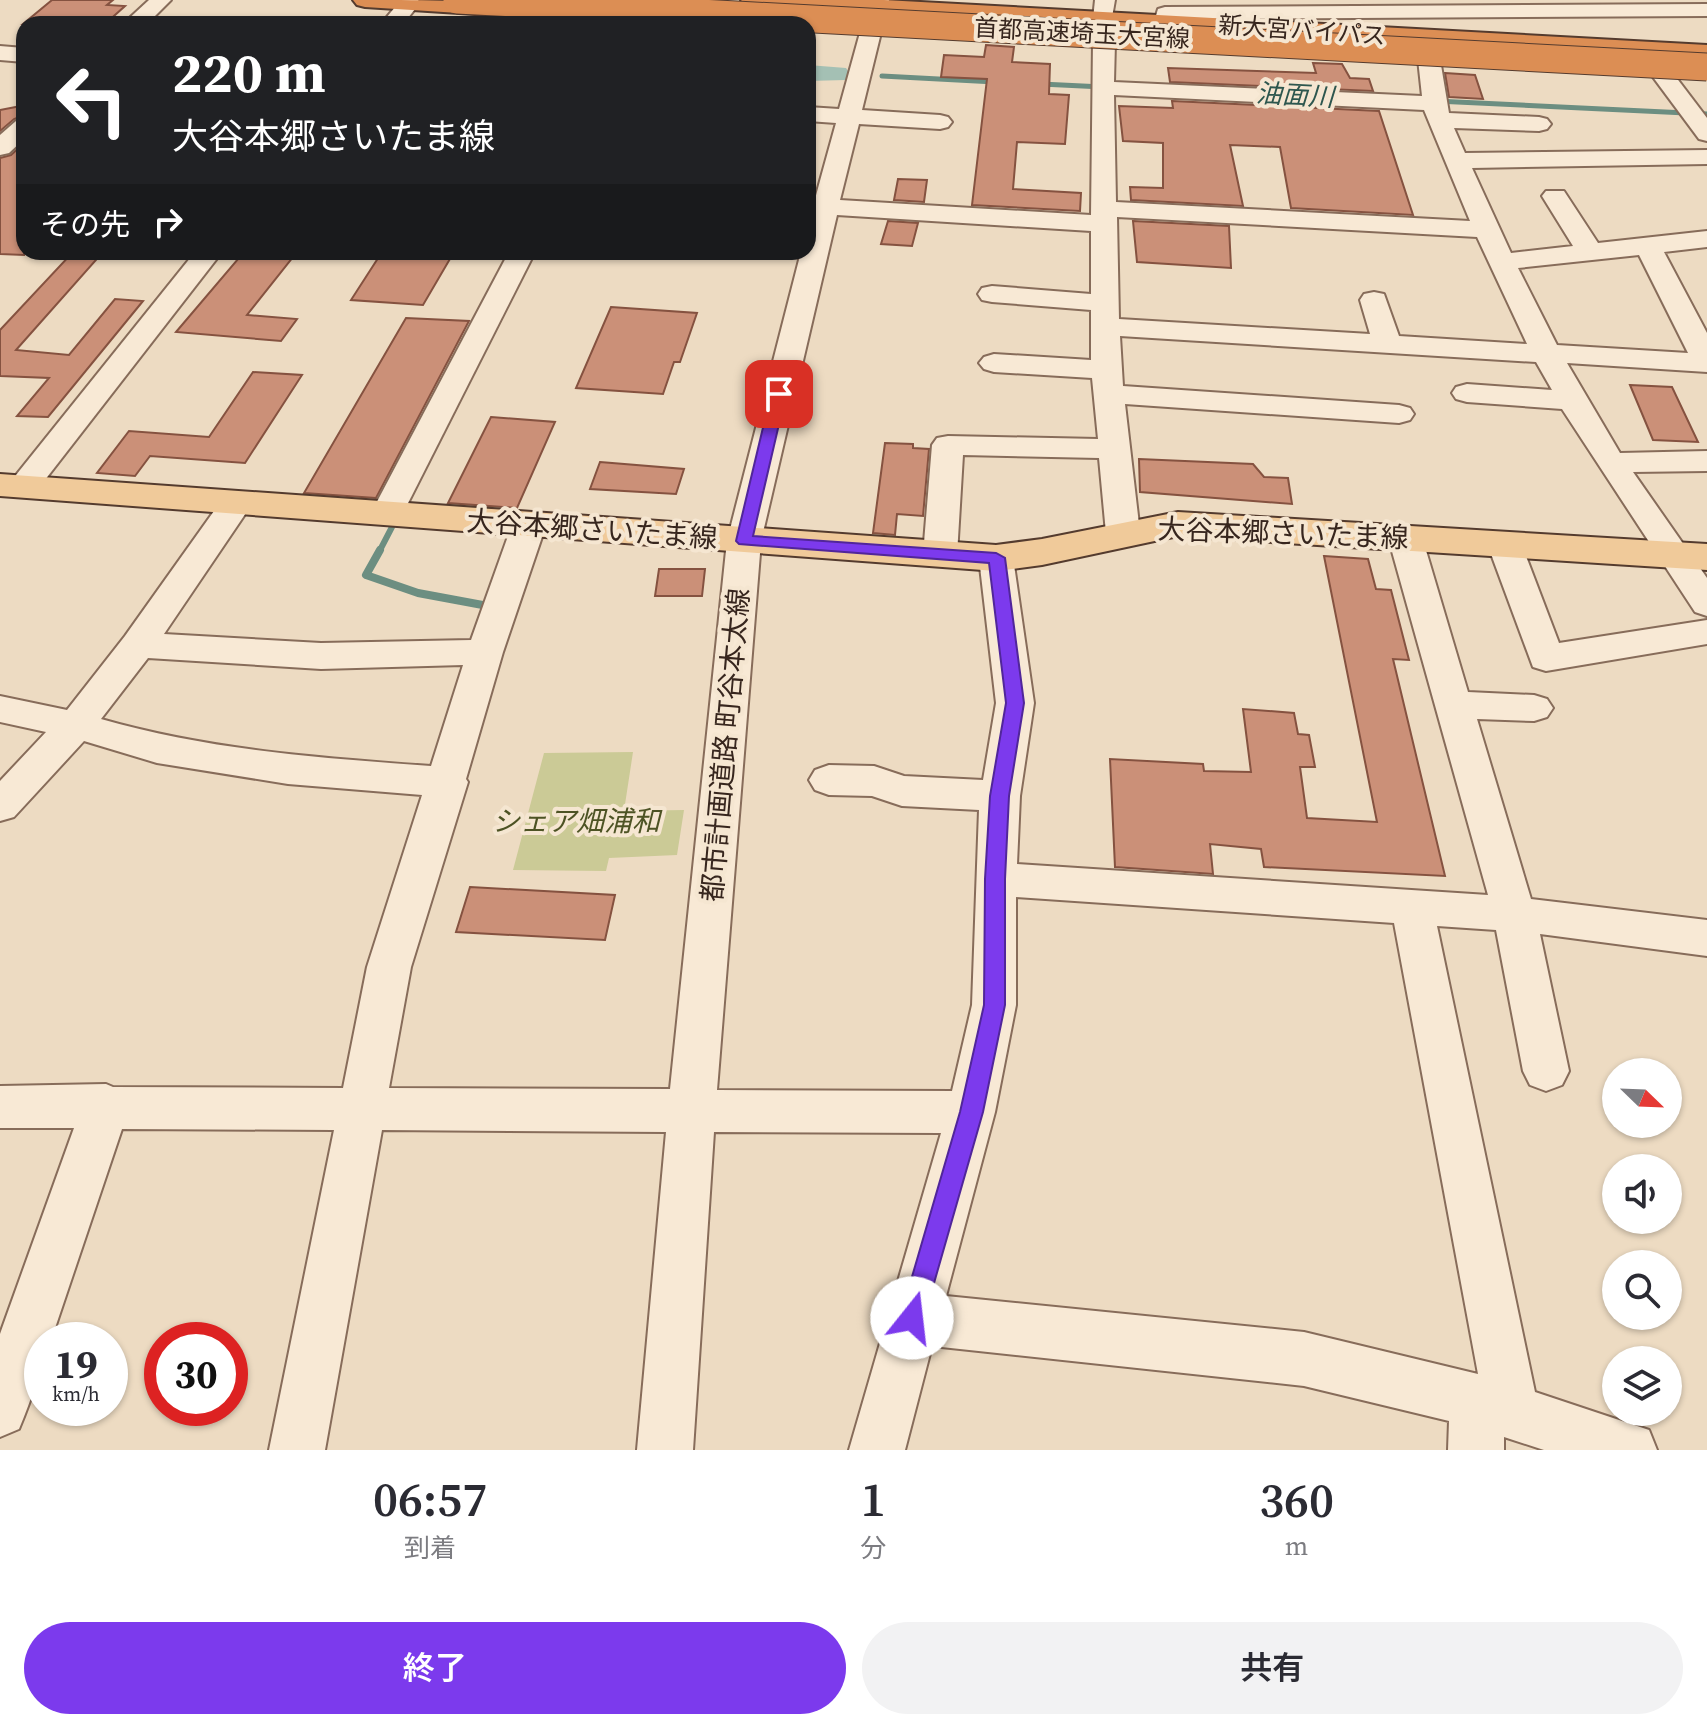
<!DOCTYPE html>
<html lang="ja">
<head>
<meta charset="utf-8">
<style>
	body { margin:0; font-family:"Source Serif 4","Noto Sans JP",serif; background:#f2f2f3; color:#2b2b33; height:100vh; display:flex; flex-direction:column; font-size:30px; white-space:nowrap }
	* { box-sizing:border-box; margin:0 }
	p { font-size:26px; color:#7c7c81 }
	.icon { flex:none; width:44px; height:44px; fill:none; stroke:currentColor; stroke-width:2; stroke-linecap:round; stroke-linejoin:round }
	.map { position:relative; height:1450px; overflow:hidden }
	.sheet { display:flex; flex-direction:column; background:#fff; flex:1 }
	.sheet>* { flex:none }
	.top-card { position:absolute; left:16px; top:16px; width:800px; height:244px; border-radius:24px; box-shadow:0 2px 6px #0004; background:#202124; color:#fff; overflow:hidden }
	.needle { width:52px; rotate:113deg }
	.controls { position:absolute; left:1602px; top:1058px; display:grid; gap:16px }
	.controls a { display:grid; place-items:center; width:80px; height:80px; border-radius:50%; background:#fff; box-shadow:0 2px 6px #0004; font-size:40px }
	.speed { position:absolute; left:24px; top:1322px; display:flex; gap:16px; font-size:40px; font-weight:700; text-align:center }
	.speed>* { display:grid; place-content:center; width:104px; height:104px; border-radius:50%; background:#fff; box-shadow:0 2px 6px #0004; line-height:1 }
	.speed small { font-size:20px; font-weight:400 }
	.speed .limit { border:12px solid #d22; background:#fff; color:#111 }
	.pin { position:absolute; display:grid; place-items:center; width:68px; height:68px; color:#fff; margin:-34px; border-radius:16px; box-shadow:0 4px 12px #0006 }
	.me { position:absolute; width:88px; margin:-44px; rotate:16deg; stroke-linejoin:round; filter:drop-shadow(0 0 6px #0008) }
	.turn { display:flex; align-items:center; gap:28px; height:168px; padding:0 24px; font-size:36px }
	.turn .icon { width:104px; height:104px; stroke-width:2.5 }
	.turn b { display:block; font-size:56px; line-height:68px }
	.then { display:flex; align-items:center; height:76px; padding:0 24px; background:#0003; gap:16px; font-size:30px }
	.eta { display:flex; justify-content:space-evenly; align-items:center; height:136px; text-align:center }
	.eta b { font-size:48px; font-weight:600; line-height:56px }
	.button { display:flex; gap:16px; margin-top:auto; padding:16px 24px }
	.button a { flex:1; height:92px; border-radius:48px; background:#7c3aed; color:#fff; font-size:32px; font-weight:600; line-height:92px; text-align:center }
	.button a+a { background:#f2f2f3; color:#2b2b33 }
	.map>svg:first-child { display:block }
	.green { fill:#cbca96 }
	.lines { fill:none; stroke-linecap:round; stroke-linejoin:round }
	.stream-far2 { stroke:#6c8e81; stroke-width:5 }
	.stream-far1 { stroke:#6c8e81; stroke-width:6 }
	.stream { stroke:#6c8e81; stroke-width:8 }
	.river { fill:#a4c0b4; fill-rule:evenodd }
	.building { fill:#cb9078; stroke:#855240; stroke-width:2 }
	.minor-casing { stroke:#876c5a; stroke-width:4 }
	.major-casing { stroke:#543b2e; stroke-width:4 }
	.highway-casing { stroke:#543b2e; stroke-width:4 }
	.minor { fill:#f8e9d5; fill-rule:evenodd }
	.major { fill:#f0ca9a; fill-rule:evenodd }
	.highway { fill:#dc8e54; fill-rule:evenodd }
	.highway-bridge-casing { stroke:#543b2e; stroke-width:29; stroke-linecap:butt }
	.highway-bridge { stroke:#dc8e54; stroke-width:27 }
	.route { fill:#7c3aed; stroke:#51269a; stroke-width:2 }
	.labels { text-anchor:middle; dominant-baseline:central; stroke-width:8; stroke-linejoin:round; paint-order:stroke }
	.far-street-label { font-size:24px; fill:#37261e; stroke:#f5e6d1 }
	.far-water-label { font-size:26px; font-style:italic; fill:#2d564e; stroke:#f5e6d1 }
	.street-label { font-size:28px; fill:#37261e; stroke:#f5e6d1 }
	.park-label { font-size:28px; font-style:italic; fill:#4d5324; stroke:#f5e6d1 }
</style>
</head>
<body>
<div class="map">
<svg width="1707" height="1450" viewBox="0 0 1707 1450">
	<rect width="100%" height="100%" fill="#eddbc2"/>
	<polygon class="green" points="633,752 624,811 684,810 677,855 609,858 606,871 513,870 544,753"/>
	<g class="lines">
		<g class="stream-far2">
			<polyline points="882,76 995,82"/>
			<polyline points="1041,84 1103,87"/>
			<polyline points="1436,101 1707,114"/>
		</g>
		<polyline class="stream-far1" points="379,552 392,527"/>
		<polyline class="stream" points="380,550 366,575 418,593 488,606 487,609"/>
		<polygon class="river" points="808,65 846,68 850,74 846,80 808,81"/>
	</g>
	<g class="building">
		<polygon points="52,0 113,0 107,5 125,6 105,24 23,24"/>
		<polygon points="986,45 1014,47 1012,62 1050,64 1049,94 1069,95 1065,144 1017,142 1013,189 1081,193 1080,211 972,205 987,79 941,77 944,55 984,57"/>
		<polygon points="1313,63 1342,64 1350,78 1369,79 1373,91 1170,82 1168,68 1316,73"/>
		<polygon points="1445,73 1475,75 1483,99 1449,97"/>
		<polygon points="1172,101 1379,111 1413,215 1291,208 1280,147 1230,145 1243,206 1131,200 1130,187 1163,188 1163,143 1123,141 1119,106 1173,108"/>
		<polygon points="21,106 22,116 14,119 0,131 0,110"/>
		<polygon points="24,143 24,255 0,254 0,158 11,155"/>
		<polygon points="898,179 927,180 924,202 894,200"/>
		<polygon points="888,221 918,223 912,246 881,244"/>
		<polygon points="1133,221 1229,226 1231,268 1137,262"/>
		<polygon points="73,252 103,252 16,350 69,355 115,299 143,301 48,417 17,416 49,378 0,376 0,330"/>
		<polygon points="244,252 297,252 247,315 297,319 281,341 176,332"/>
		<polygon points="382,252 454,252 423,305 351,300"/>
		<polygon points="611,307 697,313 680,362 674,362 663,394 576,388"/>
		<polygon points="406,318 469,321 376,498 304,493"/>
		<polygon points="253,372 302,375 245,463 150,456 135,476 97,473 129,431 209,437"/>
		<polygon points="1630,385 1672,387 1698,442 1653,440"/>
		<polygon points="491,417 555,422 517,508 448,503"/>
		<polygon points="885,443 913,444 913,448 929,449 923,516 897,514 895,535 873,533"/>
		<polygon points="1139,459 1253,464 1264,477 1288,478 1292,504 1140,492"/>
		<polygon points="600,462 684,469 676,494 590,489"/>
		<polygon points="1324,556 1368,559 1376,589 1391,590 1409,660 1393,659 1445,876 1264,867 1261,849 1210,844 1213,874 1115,867 1110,759 1203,764 1204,771 1251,772 1243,709 1294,713 1298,734 1309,735 1315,767 1300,767 1307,818 1377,822"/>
		<polygon points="659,569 705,569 702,596 655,596"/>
		<polygon points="470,887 615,895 605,940 456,932"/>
	</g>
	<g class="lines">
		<g class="minor-casing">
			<g id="minor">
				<polygon points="149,0 171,0 147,24 123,24"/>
				<polygon points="401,0 418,0 420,3 403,24 381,24"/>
				<path d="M869,0h20l-27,110 78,5 8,2 4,5 -4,5 -8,2 -81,-5 -19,76 251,15 2,-173 11,-7 11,7 -1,40 308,14 -4,-37 11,-7 11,7 9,54 90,4 8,2 4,5 -4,5 -8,2 -85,-3 11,25 242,-3v14l-235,4 39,85 62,-7 -31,-50 4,-5h18l34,52 109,-12v16l-43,5 43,81v39l-140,-9 53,90 87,-2v20l-74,1 74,106v38l-12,-4 -133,-203 -95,-7 -11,-3 -4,-6 4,-6 11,-3 85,6 -16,-28 -416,-26 3,50 276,19 11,3 4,6 -4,6 -11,3 -274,-19 15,129 -5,7 -12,4 -12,-4 -5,-7 -7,-75 -136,-3 -6,100 -5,8 -12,3 -12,-3 -5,-8 9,-110 5,-7 11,-2 150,3 -6,-61 -98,-6 -10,-3 -5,-6 5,-6 10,-3 97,6v-50l-99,-8 -10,-2 -4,-6 4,-6 10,-2 99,8v-63l-254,-16 -76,326 -44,549 235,1 20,-86 7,-195 -77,-4 -30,-10 -43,-1 -14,-5 -6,-10 6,-10 14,-5 45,1 30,10 79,4 13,-77 -17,-145 5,-8 12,-3 12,3 5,8 21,145 -14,93 -3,68 471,31 -100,-358 5,-8 12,-3 12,3 5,8 46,155 66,3 13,4 6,9 -6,9 -13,4 -57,-2 54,180 176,21v36l-167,-22 29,137 -7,14 -16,6 -16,-6 -7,-14 -27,-141 -59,-4 98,466 114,38 8,20h-113l-40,-13v13h-56l1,-29 -145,-35 -372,-40 -27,104h-56l92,-317 -227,-1 -21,318h-56l29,-318 -284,-2 -57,320h-56l65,-320 -212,-1 -71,211h-9c0,32 -11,60 -23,89l-19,8v-103l74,-206h-74v-42l106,-2 7,3 230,1 24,-121 55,-172 -134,-11 -131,-21 -73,-22 -70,76 -14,4v-40l46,-49 -46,-10v-26l67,14 58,-74 99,-139 12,-3 12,3 4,7 -88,130 157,9 150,-3 41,-115 5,-7 12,-3 12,3 5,7 -43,127 -37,127 2,3 -57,185 -22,121 281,1 57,-548 74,-289h7l3,-38h-3v-16l7,1 21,-76 -28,-2v-14l31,2zM1114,95l310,15 46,111 -354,-19zM1117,217l360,20 50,107 -128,-8 -15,-42 -10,-2 -10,2 -4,6 10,34 -251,-15zM1639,255l49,98 -131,-8 -39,-77zM148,658l173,11 142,-4 -32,101c-112,-8 -222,-16 -330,-47zM1016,897l378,26 84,451 -174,-42 -358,-36 49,-184 21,-107z"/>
				<polygon points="1095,0 1115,0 1111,23 1097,23 1093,19"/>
				<polygon points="1707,4 1707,16 1176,19 1173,27 1165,28 1154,22 1158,9 1165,7"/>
				<polygon points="0,46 24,48 24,62 0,60"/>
				<polygon points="1661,66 1669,68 1707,118 1707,141 1699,139 1650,73"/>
				<polygon points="24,119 24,139 9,153 0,155 0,135 16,121"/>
				<polygon points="195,252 222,252 34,494 23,497 12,494 7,487 12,480"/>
				<polygon points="509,252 535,252 403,513 399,520 387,523 375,520 371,513"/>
				<polygon points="1504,532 1516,535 1521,543 1559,643 1707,620 1707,644 1546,671 1533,667 1487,543 1492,535"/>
			</g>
		</g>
		<g class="major-casing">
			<polygon id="major" points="0,474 996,545 1042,539 1178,512 1707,544 1707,570 1178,536 1042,565 996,571 0,496"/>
		</g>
		<g class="highway-casing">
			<g id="highway">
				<path d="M353,0c48,0 117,0 162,4l3,5 -3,5 -9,2 -141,-9 -8,-2z"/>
				<polygon points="741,0 884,0 1707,45 1707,61 753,7 745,5"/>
			</g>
		</g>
		<use href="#minor" class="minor"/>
		<use href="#major" class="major"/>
		<use href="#highway" class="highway"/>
		<g class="highway-bridge-casing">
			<polyline id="highway-bridge" points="457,0 1707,67"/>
		</g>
		<use href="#highway-bridge" class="highway-bridge"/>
	</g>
	<polygon class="route" points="779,390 786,394 753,536 996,553 1005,558 1024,703 1009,796 1005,879 1005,1005 983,1112 924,1318 921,1327 912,1330 903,1327 900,1318 960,1112 984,1005 985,879 990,796 1006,703 989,563 739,544 736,541 771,394"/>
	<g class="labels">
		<g class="far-street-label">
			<text transform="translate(1302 30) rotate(4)">新大宮バイパス</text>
			<text transform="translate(1082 33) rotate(3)">首都高速埼玉大宮線</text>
		</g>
		<g class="far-water-label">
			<text transform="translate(1295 95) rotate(3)">油面川</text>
		</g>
		<g class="street-label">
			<text transform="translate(592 529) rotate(4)">大谷本郷さいたま線</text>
			<text transform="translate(1283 533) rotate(2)">大谷本郷さいたま線</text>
			<text transform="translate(725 745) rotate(-85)">都市計画道路 町谷本太線</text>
		</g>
		<g class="park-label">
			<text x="576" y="821">シェア畑浦和</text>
		</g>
	</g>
</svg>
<div class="controls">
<a><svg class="needle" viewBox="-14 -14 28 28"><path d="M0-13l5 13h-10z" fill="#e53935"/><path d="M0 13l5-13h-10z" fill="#7c7c81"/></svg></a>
<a><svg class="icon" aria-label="sound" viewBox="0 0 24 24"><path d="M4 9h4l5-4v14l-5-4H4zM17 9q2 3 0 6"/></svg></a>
<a><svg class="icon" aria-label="search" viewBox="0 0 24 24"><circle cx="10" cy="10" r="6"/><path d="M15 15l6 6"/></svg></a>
<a><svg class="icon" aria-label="layers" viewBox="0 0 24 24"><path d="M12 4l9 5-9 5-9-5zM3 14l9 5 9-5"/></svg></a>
</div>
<div class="speed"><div>19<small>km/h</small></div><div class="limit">30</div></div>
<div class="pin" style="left:779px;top:394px;background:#d93025"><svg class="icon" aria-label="arrive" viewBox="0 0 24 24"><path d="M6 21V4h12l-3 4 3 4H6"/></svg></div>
<svg class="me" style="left:912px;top:1318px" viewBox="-20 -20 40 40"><circle r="19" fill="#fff"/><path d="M0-13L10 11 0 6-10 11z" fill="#7c3aed"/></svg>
<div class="top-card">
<div class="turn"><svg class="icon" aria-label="left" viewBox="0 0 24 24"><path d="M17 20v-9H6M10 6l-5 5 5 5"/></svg><div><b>220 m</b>大谷本郷さいたま線</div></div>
<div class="then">その先<svg class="icon" aria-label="right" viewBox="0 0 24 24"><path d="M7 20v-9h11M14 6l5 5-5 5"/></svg></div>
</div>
</div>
<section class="sheet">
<div class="eta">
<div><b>06:57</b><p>到着</p></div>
<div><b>1</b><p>分</p></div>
<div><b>360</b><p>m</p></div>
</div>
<div class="button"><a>終了</a><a>共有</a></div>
</section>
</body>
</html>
